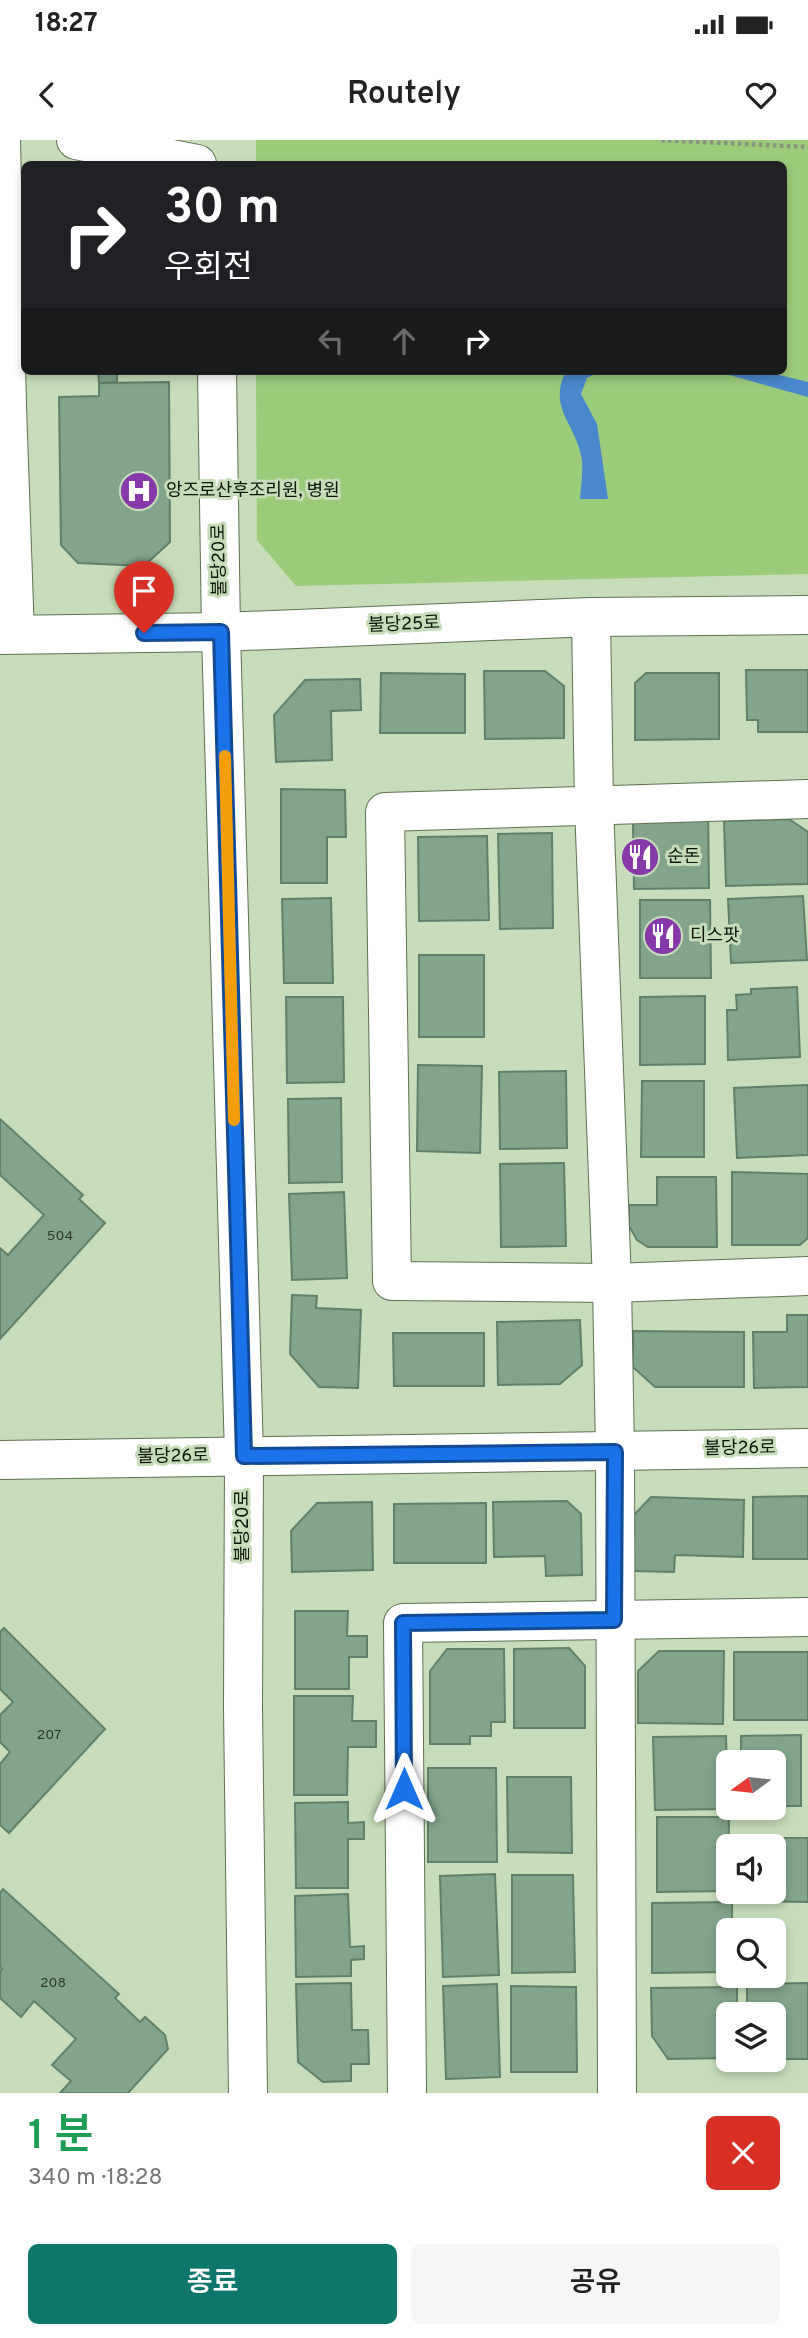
<!DOCTYPE html>
<html lang="ko">
<head>
<meta charset="utf-8">
<style>
	body { margin:0; font-family:Overpass,"Noto Sans KR",sans-serif; background:#f6f6f6; color:#222; height:100vh; display:flex; flex-direction:column; font-size:26px; white-space:nowrap }
	* { box-sizing:border-box; margin:0 }
	p { font-size:23px; color:#767676 }
	.icon { flex:none; width:38px; height:38px; fill:none; stroke:currentColor; stroke-width:2; stroke-linecap:round; stroke-linejoin:round }
	.map { position:relative; height:1953px; overflow:hidden }
	.drawer { display:flex; flex-direction:column; background:#fff; flex:1 }
	.drawer>* { flex:none }
	.hud { position:absolute; left:21px; top:21px; width:766px; height:214px; border-radius:10px; box-shadow:0 4px 10px #0003; background:#202124; color:#fff; overflow:hidden }
	.needle { width:46px; rotate:255deg }
	.tools { position:absolute; left:716px; top:1610px; display:grid; gap:14px }
	.tools a { display:grid; place-items:center; width:70px; height:70px; border-radius:10px; background:#fff; box-shadow:0 4px 10px #0003; font-size:35px }
	.pin { position:absolute; display:grid; place-items:center; width:60px; height:60px; color:#fff; margin:-72px -30px; border-radius:50% 50% 50% 0; rotate:-45deg; box-shadow:0 0 7px #0007 }
	.pin .icon { rotate:45deg }
	.me { position:absolute; width:77px; margin:-38px; rotate:0deg; stroke-linejoin:round; filter:drop-shadow(0 0 5px #0008) }
	.turn { display:flex; align-items:center; gap:24px; height:147px; padding:0 28px; font-size:32px }
	.turn .icon { width:91px; height:91px; stroke-width:2.5 }
	.turn b { display:block; font-size:49px; line-height:60px }
	.lanes { display:flex; align-items:center; height:66px; padding:0 28px; background:#0003; justify-content:center; gap:35px; direction:ltr }
	.lanes .off { opacity:.35 }
	.round { display:grid; place-items:center; flex:none; width:74px; height:74px; border-radius:10px; background:#f6f6f6 }
	.head { display:flex; align-items:center; justify-content:space-between; height:119px; padding:0 28px }
	h1 { font-size:42px; font-weight:600; line-height:52px; color:#1e9e55 }
	.primary-button { display:flex; gap:14px; margin-top:auto; padding:14px 28px }
	.primary-button a { flex:1; height:80px; border-radius:10px; background:#0f766e; color:#fff; font-size:28px; font-weight:600; line-height:80px; text-align:center }
	.primary-button a+a { background:#f6f6f6; color:#222 }
	.status { display:flex; justify-content:space-between; align-items:center; height:49px; padding:0 35px; background:#fff; direction:ltr }
	.status svg { height:19px; fill:currentColor }
	header { display:flex; justify-content:space-between; align-items:center; height:91px; padding:0 28px; background:#fff; font-size:32px; font-weight:600 }
	.map>svg:first-child { display:block }
	.green { fill:#9ccb7b }
	.water { fill:#4b87cc }
	.building { fill:#81a48a; stroke:#5f8169; stroke-width:2 }
	.lines { fill:none; stroke-linecap:round; stroke-linejoin:round }
	.minor-casing { stroke:#5d7050; stroke-width:40 }
	.path { stroke:#85967b; stroke-width:4.5; stroke-dasharray:3.5 3.5; stroke-linecap:butt }
	.minor { stroke:#fff; stroke-width:38 }
	.route-casing { stroke:#114b97; stroke-width:18 }
	.route { stroke:#1a73e8; stroke-width:12 }
	.slow { stroke:#f59e0b; stroke-width:12 }
	.labels { text-anchor:middle; dominant-baseline:central; stroke-width:6; stroke-linejoin:round; paint-order:stroke }
	.number-label { font-size:14px; fill:#293828 }
	.poi-label { font-size:18px; fill:#0c1408; stroke:#c7ddb9; text-anchor:start }
	.street-label { font-size:18px; fill:#0c1408; stroke:#c7ddb9 }
</style>
</head>
<body>
<div class="status"><b>18:27</b><svg viewBox="0 0 49 12"><path d="M0 12V9h3v3zM5 12V6h3v6zM10 12V3h3v9zM15 12V0h3v12zM26 1h20v11H26zM47 4h2v5h-2z"/></svg></div>
<header><svg class="icon" aria-label="back" viewBox="0 0 24 24"><path d="M15 5l-7 7 7 7"/></svg>Routely<svg class="icon" aria-label="heart" viewBox="0 0 24 24"><path d="M12 20l-8-8c-3-5 5-10 8-4 3-6 11-1 8 4z"/></svg></header>
<div class="map">
<svg width="808" height="1953" viewBox="0 0 808 1953">
	<rect width="100%" height="100%" fill="#c7ddb9"/>
	<polygon class="green" points="256,0 808,0 808,434 296,446 257,400 256,231 784,231 784,24 256,24"/>
	<g class="water">
		<path d="M566,231h36l-15,7 -6,16 16,30 11,75h-28c1,-13 3,-27 2,-39 -5,-36 -35,-51 -16,-89z"/>
		<polygon points="715,231 763,231 808,242 808,257"/>
	</g>
	<g class="building">
		<polygon points="98,231 117,231 117,242 99,243"/>
		<polygon points="169,242 170,402 144,426 78,423 61,405 59,257 99,256 99,243"/>
		<polygon points="746,530 808,530 808,592 758,592 758,580 747,580"/>
		<polygon points="484,531 545,531 564,546 564,598 485,599"/>
		<polygon points="381,533 465,534 465,593 380,593"/>
		<polygon points="646,533 719,533 719,599 635,600 635,543"/>
		<polygon points="360,539 361,570 331,571 332,620 276,622 274,575 305,540"/>
		<polygon points="281,649 345,650 346,697 327,697 327,743 281,743"/>
		<polygon points="708,665 709,748 634,749 633,683"/>
		<polygon points="789,679 808,692 808,744 726,746 724,681"/>
		<polygon points="552,693 553,788 500,789 498,694"/>
		<polygon points="487,696 489,780 419,781 418,697"/>
		<polygon points="803,756 807,820 731,823 728,759"/>
		<polygon points="331,758 333,843 284,843 282,759"/>
		<polygon points="640,760 710,760 711,838 640,838"/>
		<rect x="419" y="815" width="65" height="82"/>
		<polygon points="797,847 800,917 728,920 727,870 737,870 736,855 751,854 751,849"/>
		<polygon points="705,856 705,924 640,925 640,857"/>
		<polygon points="286,857 343,857 344,942 287,943"/>
		<polygon points="418,925 482,926 480,1013 417,1011"/>
		<polygon points="566,931 567,1008 500,1009 499,932"/>
		<polygon points="642,941 704,941 704,1017 641,1017"/>
		<polygon points="808,945 808,1015 737,1018 734,948"/>
		<polygon points="341,958 342,1042 289,1043 288,959"/>
		<polygon points="0,979 83,1055 79,1059 105,1083 0,1199 0,1108 8,1115 44,1075 0,1035"/>
		<polygon points="564,1023 566,1106 501,1107 500,1024"/>
		<polygon points="732,1032 808,1034 808,1098 800,1105 732,1105"/>
		<polygon points="657,1037 716,1037 717,1107 648,1107 637,1100 629,1086 629,1065 657,1065"/>
		<polygon points="344,1052 347,1138 292,1140 289,1054"/>
		<polygon points="292,1155 317,1156 316,1168 361,1170 358,1248 319,1247 290,1214"/>
		<polygon points="787,1175 808,1175 808,1247 754,1248 753,1192 787,1192"/>
		<polygon points="580,1180 582,1225 560,1244 498,1245 497,1182"/>
		<polygon points="633,1191 744,1192 744,1247 655,1247 633,1227"/>
		<polygon points="393,1193 484,1193 484,1246 394,1246"/>
		<polygon points="808,1356 808,1419 753,1419 753,1357"/>
		<polygon points="651,1357 744,1360 743,1417 675,1415 674,1432 632,1431 634,1375"/>
		<polygon points="567,1361 581,1374 582,1435 546,1436 545,1416 494,1417 493,1362"/>
		<polygon points="372,1362 373,1430 292,1432 291,1391 317,1363"/>
		<polygon points="486,1363 486,1423 394,1423 394,1364"/>
		<polygon points="295,1471 348,1471 347,1496 367,1496 367,1517 349,1517 349,1549 295,1549"/>
		<polygon points="4,1488 105,1589 9,1693 0,1685 0,1624 10,1612 0,1602 0,1575 13,1562 0,1549 0,1492"/>
		<polygon points="569,1508 585,1526 585,1588 514,1588 514,1509"/>
		<polygon points="447,1509 504,1509 505,1582 491,1582 491,1596 470,1596 470,1604 430,1604 430,1531"/>
		<polygon points="659,1511 724,1511 723,1584 638,1583 638,1531"/>
		<rect x="734" y="1512" width="74" height="68"/>
		<polygon points="294,1556 353,1556 352,1581 376,1581 376,1607 348,1607 347,1655 294,1655"/>
		<polygon points="801,1595 801,1666 774,1666 774,1622 741,1622 741,1596"/>
		<polygon points="726,1596 728,1669 655,1670 653,1597"/>
		<polygon points="428,1628 496,1628 497,1722 428,1722"/>
		<polygon points="507,1637 571,1637 572,1713 508,1712"/>
		<polygon points="348,1662 348,1683 364,1682 364,1699 348,1699 348,1748 296,1748 295,1663"/>
		<polygon points="657,1677 729,1677 728,1751 657,1752"/>
		<polygon points="742,1698 808,1698 808,1762 741,1761 741,1752 774,1752 774,1706 742,1706"/>
		<polygon points="495,1734 499,1835 443,1837 440,1736"/>
		<polygon points="512,1735 573,1735 575,1832 512,1833"/>
		<polygon points="3,1749 119,1854 115,1858 140,1882 145,1877 165,1895 168,1909 128,1953 60,1953 71,1941 52,1925 76,1899 34,1861 21,1877 0,1858 0,1832 2,1829 0,1827 0,1753"/>
		<polygon points="348,1754 350,1807 364,1806 364,1819 351,1820 351,1836 296,1837 295,1756"/>
		<polygon points="732,1762 732,1790 728,1790 728,1832 652,1833 652,1763"/>
		<polygon points="351,1843 352,1890 368,1890 369,1924 351,1924 351,1941 323,1942 298,1922 296,1844"/>
		<polygon points="808,1843 808,1919 774,1919 774,1874 747,1874 747,1844"/>
		<polygon points="497,1844 500,1937 446,1939 443,1846"/>
		<polygon points="511,1846 576,1847 577,1932 511,1932"/>
		<polygon points="737,1847 737,1874 728,1874 728,1918 668,1919 652,1896 651,1848"/>
	</g>
	<g class="lines">
		<g class="minor-casing">
			<g id="minor">
				<polyline points="1,0 7,267 15,494"/>
				<polyline points="76,0 197,24"/>
				<polyline points="217,231 221,492 244,1316 243,1568 248,1953"/>
				<polyline points="591,477 594,665 612,1143 615,1312 617,1953"/>
				<polyline points="0,495 221,492 591,477 808,475"/>
				<polyline points="808,659 385,672 392,1141 612,1143 808,1136"/>
				<polyline points="0,1320 808,1308"/>
				<polyline points="407,1953 403,1483 808,1477"/>
			</g>
		</g>
		<polyline class="path" points="661,0 808,7"/>
		<use href="#minor" class="minor"/>
	</g>
	<g class="lines">
		<g class="route-casing">
			<polyline id="route" points="144,493 221,492 244,1316 615,1312 614,1480 403,1483 404,1649"/>
		</g>
		<use href="#route" class="route"/>
		<polyline class="slow" points="225,616 234,980"/>
	</g>
	<defs>
		<g id="hospital-disc" transform="scale(2.0125)"><circle r="9.5" fill="#8739aa" stroke="#c7ddb9"/><path d="M-5-5h3v3.5h4V-5h3V5h-3V1.5h-4V5h-3Z" fill="#fff"/></g>
		<g id="restaurant-disc" transform="scale(2.0125)"><circle r="9.5" fill="#8739aa" stroke="#c7ddb9"/><path d="M-5-6h1v4h1v-4h1v4h1v-4h1v5L-1.5 .5V6h-2V.5L-5-1ZM5-6V6H3V1.5H1.5Q1.5-4 5-6Z" fill="#fff"/></g>
	</defs>
	<g fill-rule="evenodd">
		<use href="#hospital-disc" x="139" y="351"/>
		<use href="#restaurant-disc" x="640" y="717"/>
		<use href="#restaurant-disc" x="663" y="796"/>
	</g>
	<g class="labels">
		<g class="number-label">
			<text x="60" y="1096">504</text>
			<text x="49" y="1595">207</text>
			<text x="53" y="1843">208</text>
		</g>
		<g class="poi-label">
			<text x="166" y="351">앙즈로산후조리원, 병원</text>
			<text x="667" y="717">순돈</text>
			<text x="690" y="796">디스팟</text>
		</g>
		<g class="street-label">
			<text transform="translate(220 420) rotate(-91)">불당20로</text>
			<text transform="translate(404 485) rotate(-2)">불당25로</text>
			<text transform="translate(740 1309) rotate(-1)">불당26로</text>
			<text transform="translate(173 1317) rotate(-1)">불당26로</text>
			<text transform="translate(243 1386) rotate(-90)">불당20로</text>
		</g>
	</g>
</svg>
<div class="tools">
<a><svg class="needle" viewBox="-14 -14 28 28"><path d="M0-13l5 13h-10z" fill="#e53935"/><path d="M0 13l5-13h-10z" fill="#767676"/></svg></a>
<a><svg class="icon" aria-label="sound" viewBox="0 0 24 24"><path d="M4 9h4l5-4v14l-5-4H4zM17 9q2 3 0 6"/></svg></a>
<a><svg class="icon" aria-label="search" viewBox="0 0 24 24"><circle cx="10" cy="10" r="6"/><path d="M15 15l6 6"/></svg></a>
<a><svg class="icon" aria-label="layers" viewBox="0 0 24 24"><path d="M12 4l9 5-9 5-9-5zM3 14l9 5 9-5"/></svg></a>
</div>
<div class="pin" style="left:144px;top:493px;background:#d93025"><svg class="icon" aria-label="arrive" viewBox="0 0 24 24"><path d="M6 21V4h12l-3 4 3 4H6"/></svg></div>
<svg class="me" style="left:404px;top:1649px" viewBox="-20 -20 40 40"><path d="M0-17L14 15 0 8-14 15z" fill="#1a73e8" stroke="#fff" stroke-width="4"/></svg>
<div class="hud">
<div class="turn"><svg class="icon" aria-label="right" viewBox="0 0 24 24"><path d="M7 20v-9h11M14 6l5 5-5 5"/></svg><div><b>30 m</b>우회전</div></div>
<div class="lanes"><svg class="icon off" aria-label="left" viewBox="0 0 24 24"><path d="M17 20v-9H6M10 6l-5 5 5 5"/></svg><svg class="icon off" aria-label="ahead" viewBox="0 0 24 24"><path d="M12 20V5M6 11l6-6 6 6"/></svg><svg class="icon" aria-label="right" viewBox="0 0 24 24"><path d="M7 20v-9h11M14 6l5 5-5 5"/></svg></div>
</div>
</div>
<section class="drawer">
<div class="head"><div><h1>1 분</h1><p>340 m · 18:28</p></div><a class="round" style="background:#d93025;color:#fff"><svg class="icon" aria-label="close" viewBox="0 0 24 24"><path d="M6 6l12 12M18 6L6 18"/></svg></a></div>
<div class="primary-button"><a>종료</a><a>공유</a></div>
</section>
</body>
</html>
